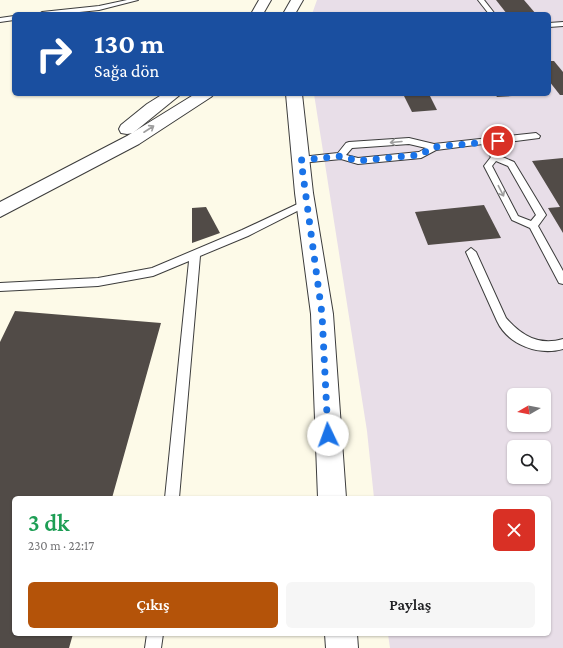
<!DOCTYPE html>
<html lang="tr">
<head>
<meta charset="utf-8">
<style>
	body { margin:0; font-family:"Crimson Pro",serif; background:#f6f6f6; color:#202124; height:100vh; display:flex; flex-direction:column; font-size:15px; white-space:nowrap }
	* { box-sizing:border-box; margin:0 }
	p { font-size:13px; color:#757577 }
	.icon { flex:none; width:22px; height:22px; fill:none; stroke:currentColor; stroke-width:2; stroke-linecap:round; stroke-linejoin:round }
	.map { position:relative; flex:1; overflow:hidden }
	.details { position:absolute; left:12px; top:496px; width:539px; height:140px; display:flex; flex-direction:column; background:#fff; border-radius:6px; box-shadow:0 1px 3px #0004 }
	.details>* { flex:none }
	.guide { position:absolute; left:12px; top:12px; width:539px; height:84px; border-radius:6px; box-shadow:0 1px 3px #0004; background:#1a4fa0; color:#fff; overflow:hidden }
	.needle { width:26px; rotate:261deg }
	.tools { position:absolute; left:507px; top:388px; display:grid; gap:8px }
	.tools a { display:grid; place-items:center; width:44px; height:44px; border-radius:6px; background:#fff; box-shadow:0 1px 3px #0004; font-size:20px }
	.pin { position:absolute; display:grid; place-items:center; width:34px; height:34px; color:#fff; margin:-17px; border:2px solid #fff; border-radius:50%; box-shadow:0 1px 4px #0007 }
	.me { position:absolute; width:44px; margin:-22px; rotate:357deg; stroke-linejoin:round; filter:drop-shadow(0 0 3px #0008) }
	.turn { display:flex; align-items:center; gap:14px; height:84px; padding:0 16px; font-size:18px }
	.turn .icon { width:52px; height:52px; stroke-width:2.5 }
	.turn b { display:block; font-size:28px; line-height:34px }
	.round { display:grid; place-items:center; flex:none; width:42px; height:42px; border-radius:6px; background:#f6f6f6 }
	.headline { display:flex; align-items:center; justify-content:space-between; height:68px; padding:0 16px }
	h1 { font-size:24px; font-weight:600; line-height:30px; color:#1e9e55 }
	.action { display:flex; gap:8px; margin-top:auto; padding:8px 16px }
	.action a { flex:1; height:46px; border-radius:6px; background:#b45309; color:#fff; font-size:16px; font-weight:600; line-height:46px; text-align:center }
	.action a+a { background:#f6f6f6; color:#202124 }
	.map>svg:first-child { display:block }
	.industrial { fill:#e8dee8; fill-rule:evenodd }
	.building { fill:#514b47 }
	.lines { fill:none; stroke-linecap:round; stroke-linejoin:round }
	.service-casing { stroke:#3c3c3c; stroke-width:2 }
	.tertiary-casing { stroke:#3c3c3c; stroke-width:2 }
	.service { fill:#fff; fill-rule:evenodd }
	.tertiary { fill:#fff; fill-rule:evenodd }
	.oneway { stroke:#9d9d9d }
	.route { stroke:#1a73e8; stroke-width:7; stroke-dasharray:0 12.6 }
</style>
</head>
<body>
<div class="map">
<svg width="563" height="648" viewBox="0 0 563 648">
	<rect width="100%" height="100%" fill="#fdfae8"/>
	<path class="industrial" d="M317,0h246v648h-173l-2,-14h161v-136h-175l-7,-67 -53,-337h235v-80h-237zM514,395h30v30h-30zM514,447h30v30h-30z"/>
	<g class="building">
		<polygon points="496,0 524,0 536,14 507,14"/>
		<polygon points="549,61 554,61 563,72 563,95 560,95 549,81"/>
		<polygon points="403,94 429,94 437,110 412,112"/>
		<polygon points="495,94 527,94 527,95 497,97"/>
		<polygon points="563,158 563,233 548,208 560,207 532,161"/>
		<polygon points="484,205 501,238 428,245 415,212"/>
		<polygon points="206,207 220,233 192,243 192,208"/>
		<polygon points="15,311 161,323 112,498 14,498 14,634 73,634 69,648 0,648 0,342"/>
	</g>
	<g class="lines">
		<g class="service-casing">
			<g id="service">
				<polygon points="127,0 138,0 99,10 60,14 39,14 42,12 99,6"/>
				<polygon points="478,0 484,0 495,14 489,14"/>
				<polygon points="14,16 14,20 0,22 0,18"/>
				<polygon points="563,22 563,26 549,27 549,23"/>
				<path d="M536,133l4,3 -1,2 -48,6 7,11 16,7 32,53 -8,11 25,45v13l-4,-1 -29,-55 -18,-8 -28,-54 7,-9 -8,-13 -47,6 -15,8 -63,6 -17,-5 -40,4 -4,-3 4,-3 37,-4 8,-10 3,-1 60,-4 25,6zM409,144l17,4 -7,4 -61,6 -12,-3 6,-7zM496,161l12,5 28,49 -5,6 -13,-5 -26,-50z"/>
				<polygon points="306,200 309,201 309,205 248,236 200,256 179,498 165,498 189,261 153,276 98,286 0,291 0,283 98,278 152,268 242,230"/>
				<path d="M471,248l5,4 30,66c16,18 33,28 57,21v10c-24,7 -55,-4 -66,-28l-31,-69z"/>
				<polygon points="147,634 163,634 161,648 145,648"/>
			</g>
		</g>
		<g class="tertiary-casing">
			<g id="tertiary">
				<polygon points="259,0 271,0 263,14 251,14"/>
				<polygon points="291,0 303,0 295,14 283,14"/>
				<polygon points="163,94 181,94 133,133 127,134 121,133 119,129 121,125 147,104"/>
				<polygon points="195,94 214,94 211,97 139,144 0,217 0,202 127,136"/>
				<polygon points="286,94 302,94 313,193 333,314 346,498 318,498 311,314 295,193"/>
				<polygon points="325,634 357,634 358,648 326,648"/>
			</g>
		</g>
		<use href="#service" class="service"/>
		<use href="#tertiary" class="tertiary"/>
	</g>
	<defs><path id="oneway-shaft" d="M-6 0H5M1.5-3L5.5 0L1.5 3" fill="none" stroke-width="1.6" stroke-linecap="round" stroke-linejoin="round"/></defs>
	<g class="oneway">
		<use href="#oneway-shaft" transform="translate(149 129) rotate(-33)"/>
		<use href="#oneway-shaft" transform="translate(396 142) rotate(175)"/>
		<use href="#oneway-shaft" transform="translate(501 191) rotate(63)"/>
	</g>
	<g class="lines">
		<polyline class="route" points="328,435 322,314 301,160 341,156 358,161 385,158 420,155 434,147 498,141"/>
	</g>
</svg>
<div class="tools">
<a><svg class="needle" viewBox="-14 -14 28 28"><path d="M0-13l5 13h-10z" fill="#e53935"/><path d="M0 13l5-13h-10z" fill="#757577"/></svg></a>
<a><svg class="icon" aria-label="search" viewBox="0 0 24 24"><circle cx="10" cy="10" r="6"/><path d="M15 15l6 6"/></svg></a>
</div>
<div class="pin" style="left:498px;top:141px;background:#d93025"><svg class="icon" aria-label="arrive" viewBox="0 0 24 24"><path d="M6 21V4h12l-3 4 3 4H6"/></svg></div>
<svg class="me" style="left:328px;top:435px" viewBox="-20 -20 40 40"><circle r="19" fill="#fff"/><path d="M0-13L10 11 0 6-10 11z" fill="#1a73e8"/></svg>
<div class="guide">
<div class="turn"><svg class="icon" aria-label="right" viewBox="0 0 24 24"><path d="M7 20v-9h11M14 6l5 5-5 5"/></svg><div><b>130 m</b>Sağa dön</div></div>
</div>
<section class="details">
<div class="headline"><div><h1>3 dk</h1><p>230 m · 22:17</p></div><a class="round" style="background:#d93025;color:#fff"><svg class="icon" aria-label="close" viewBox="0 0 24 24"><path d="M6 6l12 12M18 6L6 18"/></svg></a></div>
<div class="action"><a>Çıkış</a><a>Paylaş</a></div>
</section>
</div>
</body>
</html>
